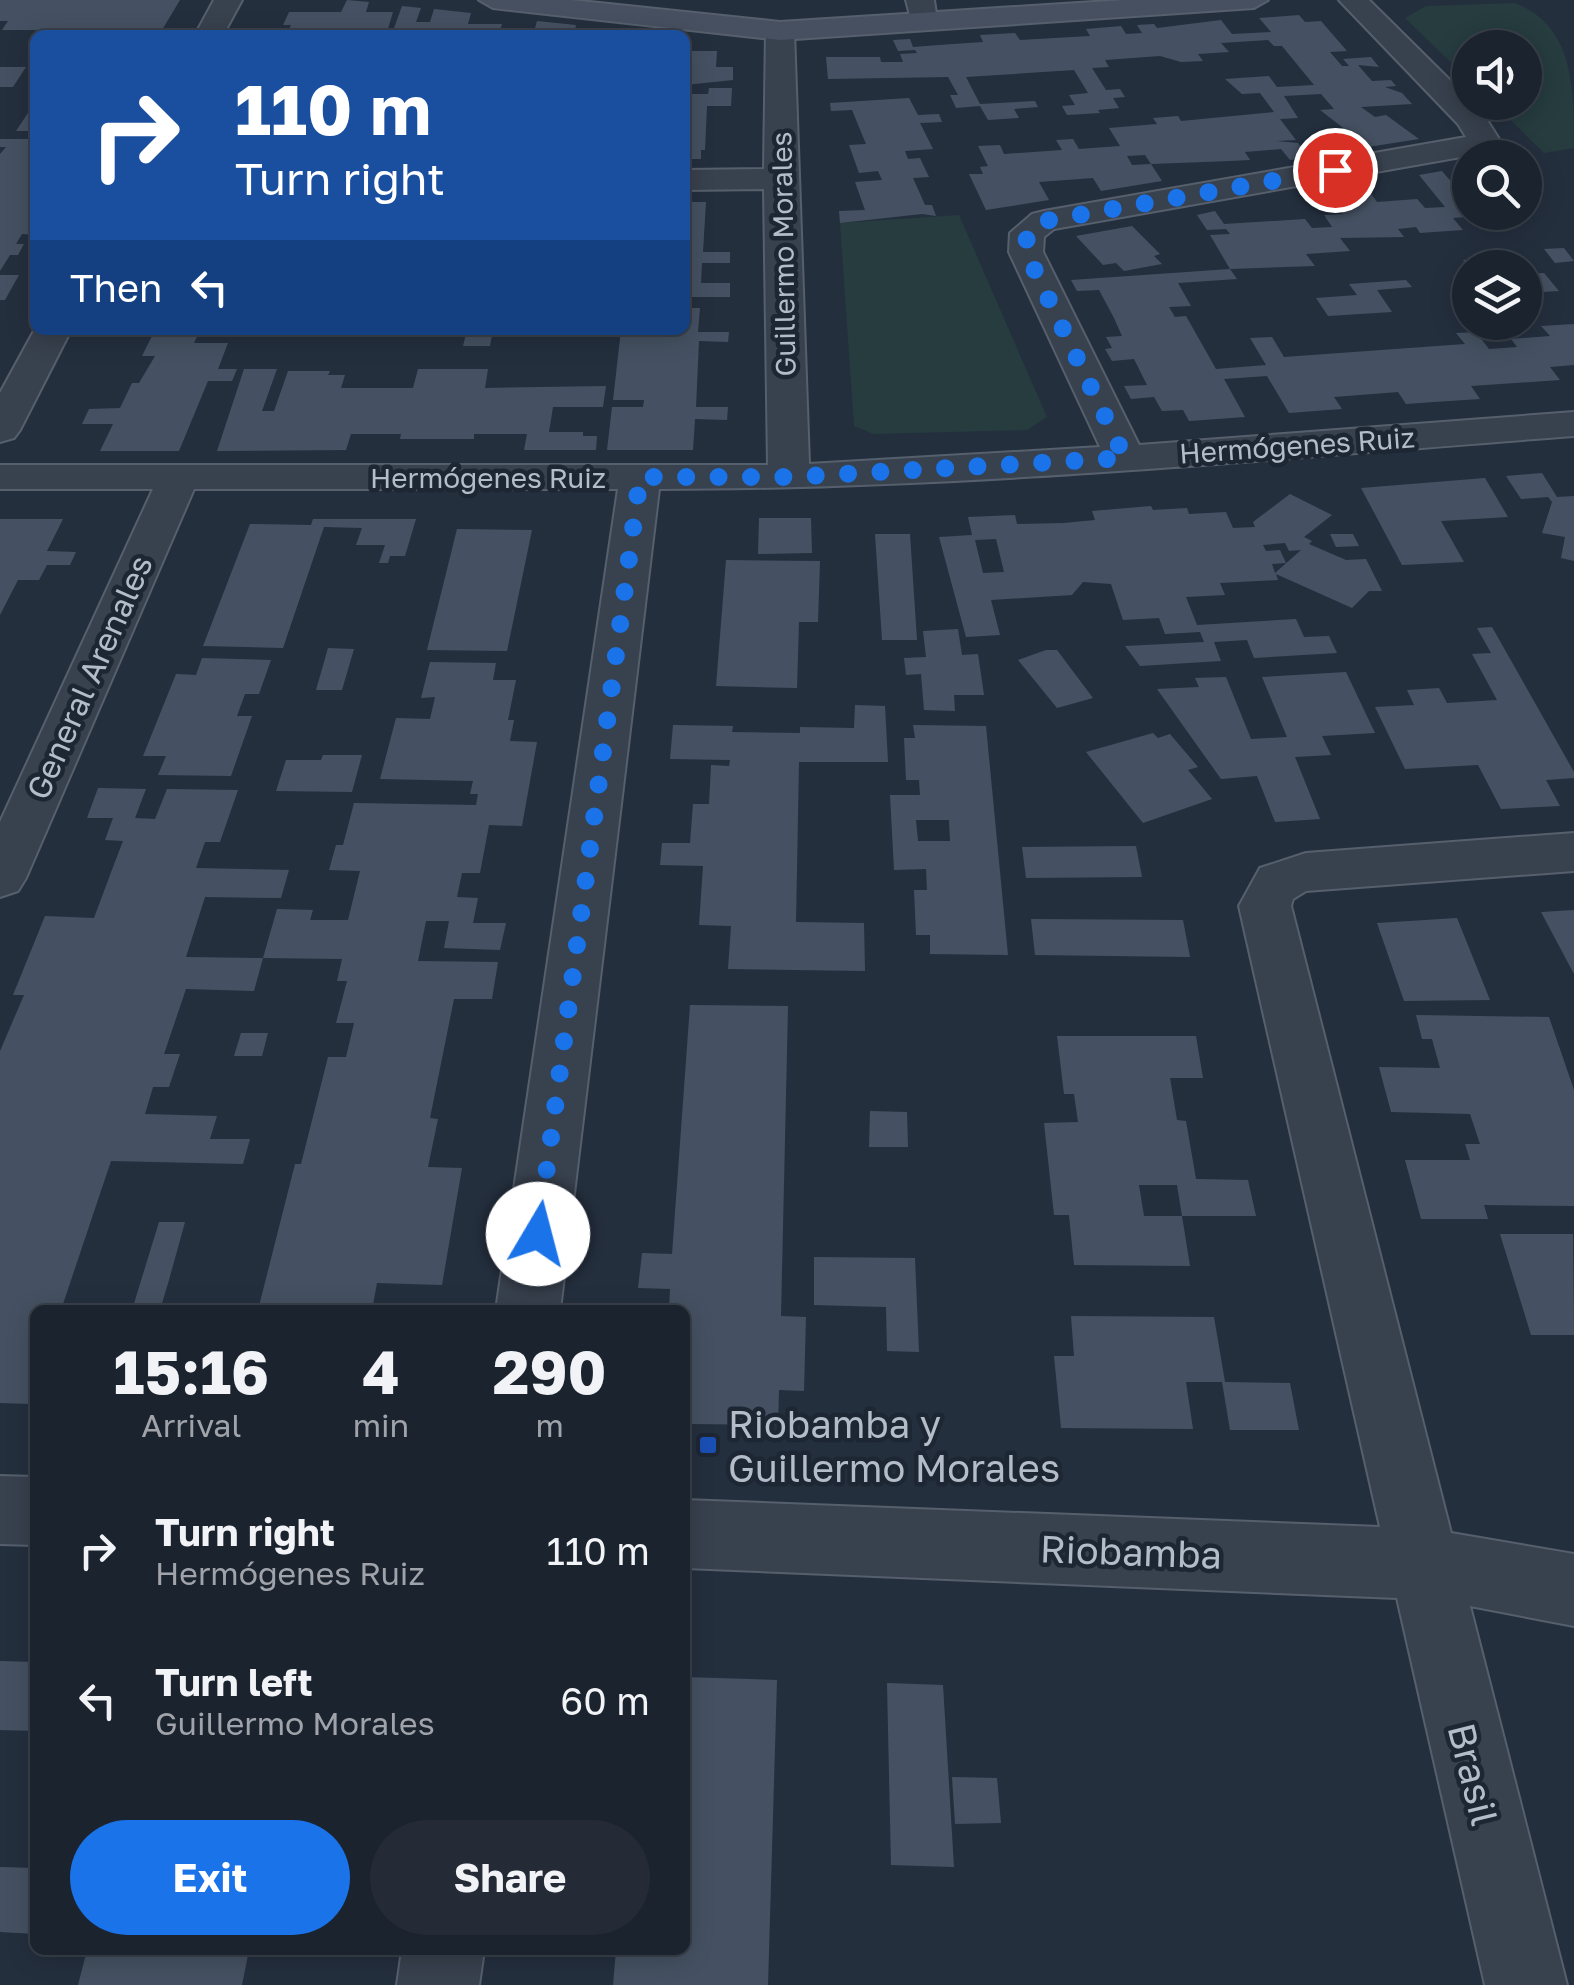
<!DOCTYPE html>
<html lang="en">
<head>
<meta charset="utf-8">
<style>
	body { margin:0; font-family:"Golos Text",sans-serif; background:#242b36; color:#f1f3f6; height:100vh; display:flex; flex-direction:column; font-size:38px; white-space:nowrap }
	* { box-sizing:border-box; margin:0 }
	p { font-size:32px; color:#a0a4aa }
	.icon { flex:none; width:55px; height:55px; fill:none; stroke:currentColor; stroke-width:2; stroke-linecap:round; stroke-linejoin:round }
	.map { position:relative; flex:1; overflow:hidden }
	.details { position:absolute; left:30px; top:1305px; width:660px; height:650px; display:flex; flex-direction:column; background:#1b232e; border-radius:15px; box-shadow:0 5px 25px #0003,0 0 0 2px #39404a }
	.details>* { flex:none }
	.banner { position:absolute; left:30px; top:30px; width:660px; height:305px; border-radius:15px; box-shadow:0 5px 25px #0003,0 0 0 2px #39404a; background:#1a4fa0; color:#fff; overflow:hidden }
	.fabs { position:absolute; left:1452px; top:30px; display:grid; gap:20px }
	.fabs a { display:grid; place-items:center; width:90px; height:90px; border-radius:50%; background:#1b232e; box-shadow:0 5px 25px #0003,0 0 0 2px #39404a; font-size:50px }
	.pin { position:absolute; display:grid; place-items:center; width:85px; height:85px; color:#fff; margin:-42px; border:5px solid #fff; border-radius:50%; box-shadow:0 2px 10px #0007 }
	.me { position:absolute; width:110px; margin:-55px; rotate:8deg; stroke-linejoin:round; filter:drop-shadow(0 0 8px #0008) }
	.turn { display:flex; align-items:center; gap:35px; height:210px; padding:0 40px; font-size:45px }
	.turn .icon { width:130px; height:130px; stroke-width:2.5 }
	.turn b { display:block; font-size:70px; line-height:85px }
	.then { display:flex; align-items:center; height:95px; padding:0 40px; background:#0003; gap:20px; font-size:38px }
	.eta { display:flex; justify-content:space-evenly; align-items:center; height:170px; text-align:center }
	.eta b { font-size:60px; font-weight:700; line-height:70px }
	.cta { display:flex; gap:20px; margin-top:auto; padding:20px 40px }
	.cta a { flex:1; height:115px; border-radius:60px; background:#1a73e8; color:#fff; font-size:40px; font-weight:700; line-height:115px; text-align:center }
	.cta a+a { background:#242b36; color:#f1f3f6 }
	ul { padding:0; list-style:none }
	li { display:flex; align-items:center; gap:30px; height:150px; padding:0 40px }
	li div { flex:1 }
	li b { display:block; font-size:38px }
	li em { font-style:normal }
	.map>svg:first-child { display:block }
	.green { fill:#263c3f }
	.building { fill:#455162; fill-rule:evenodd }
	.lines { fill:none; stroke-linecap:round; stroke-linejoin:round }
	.street-casing { stroke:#565f6c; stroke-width:4 }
	.secondary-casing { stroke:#565f6c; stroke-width:4 }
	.street { fill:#38414e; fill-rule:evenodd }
	.secondary { fill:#465061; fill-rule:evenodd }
	.route { stroke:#1a73e8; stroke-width:18; stroke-dasharray:0 32.4 }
	.transit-dot { fill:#1a4fb4; stroke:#1d2633; stroke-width:4 }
	.labels { text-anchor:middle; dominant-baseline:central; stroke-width:9; stroke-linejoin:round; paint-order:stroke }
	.far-street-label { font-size:28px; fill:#b4bcc9; stroke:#1d2633 }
	.street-label { font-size:32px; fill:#b4bcc9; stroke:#1d2633 }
	.near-poi-label { font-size:38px; fill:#b4bcc9; stroke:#1d2633; text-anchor:start }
	.near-street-label { font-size:38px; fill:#b4bcc9; stroke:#1d2633 }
</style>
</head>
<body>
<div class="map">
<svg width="1574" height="1985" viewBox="0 0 1574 1985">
	<rect width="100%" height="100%" fill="#242f3e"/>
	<g class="green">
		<path d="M1515,3c59,23 59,84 59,145l-30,5 -51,-50 32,-1v-54h-55v33l-65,-63 21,-12z"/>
		<polygon points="959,215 1047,417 1027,430 874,434 854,426 840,223"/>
	</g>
	<g class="building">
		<polygon points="0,0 180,0 162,30 2,30 8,21 0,21"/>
		<polygon points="347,0 369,2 366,12 393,12 388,29 394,28 402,6 421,8 416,22 430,22 434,9 471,13 468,24 502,24 499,35 286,35 291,25 283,25 289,12 341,12"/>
		<polygon points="1299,15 1305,22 1321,21 1347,51 1330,52 1342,66 1349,66 1343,59 1371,57 1379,67 1358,65 1372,81 1391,80 1396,86 1385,87 1402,93 1412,104 1361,107 1375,117 1386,115 1419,139 1368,147 1320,110 1334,109 1321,94 1284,96 1298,118 1280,119 1296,140 1276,141 1298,143 1309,157 1290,160 1281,149 1245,152 1250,160 1230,161 1151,164 1145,155 1127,156 1132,165 1151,164 1162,181 1101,191 1093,178 1039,182 1049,200 986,210 969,174 983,174 980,167 988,166 978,146 1000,145 1004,154 1062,150 1056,140 1073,139 1079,149 1120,146 1109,128 1157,124 1153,118 1178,116 1181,121 1274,112 1260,93 1242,94 1225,79 1269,76 1277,87 1314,85 1282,46 1274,46 1268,40 1221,43 1229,52 1198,54 1203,61 1181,62 1160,56 1105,60 1109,67 1092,68 1106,90 1120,89 1125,97 1113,98 1119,108 1098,110 1100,113 1067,115 1062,106 1075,105 1069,95 1088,93 1074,70 966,77 980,104 1035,101 1038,107 1014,109 1019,118 988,120 980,106 956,108 950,95 958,95 948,77 828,79 826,57 880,57 881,62 903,62 900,54 917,53 915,50 898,51 893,40 910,39 913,47 939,45 983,42 980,35 1015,33 1020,40 1090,36 1086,29 1121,26 1126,34 1142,33 1137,25 1154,24 1157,28 1221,20 1232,34 1271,32 1259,18"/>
		<polygon points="537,21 576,25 574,35 533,35"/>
		<polygon points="685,51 717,51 716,67 733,67 733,80 685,85"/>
		<polygon points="0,67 26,67 13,87 0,87"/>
		<polygon points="709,88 732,88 731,106 707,106 705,150 701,150 701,159 685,159 685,94 708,94"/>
		<polygon points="909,98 918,115 939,114 942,122 920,123 933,149 905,151 908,159 920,158 929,177 913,178 925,205 932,205 936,216 922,214 840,223 839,211 865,210 855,182 882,180 878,171 859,173 849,145 866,144 852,110 831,111 830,103"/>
		<polygon points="35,103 35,131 16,131 28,113"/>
		<polygon points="0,139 35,139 35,235 22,234 16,244 24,244 18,255 10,255 0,271 0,154 6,147 0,147"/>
		<polygon points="1442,171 1454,185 1470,184 1470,212 1493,215 1453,218 1463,230 1420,233 1416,227 1398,229 1404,237 1340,238 1350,251 1306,254 1315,266 1230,269 1237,279 1178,283 1191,306 1169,307 1175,317 1186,316 1216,369 1266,365 1250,338 1272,337 1284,357 1465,344 1456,333 1476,332 1489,349 1517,347 1511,339 1550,336 1541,326 1574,324 1574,365 1550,367 1560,380 1471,386 1480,399 1434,402 1406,404 1398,392 1334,397 1342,409 1289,413 1267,376 1224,379 1245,417 1189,421 1183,410 1162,411 1154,397 1131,399 1124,386 1147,385 1134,359 1112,361 1105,349 1112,348 1106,337 1122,336 1114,318 1099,290 1077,291 1071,280 1230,269 1210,235 1230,234 1226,229 1207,230 1197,215 1215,211 1224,224 1305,219 1312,228 1332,227 1324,215 1343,214 1336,205 1317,206 1310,195 1365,185 1377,202 1417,199 1425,208 1445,207 1419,175"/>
		<polygon points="685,202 706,202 703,252 730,252 730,263 702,263 701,283 730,283 730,297 690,297 689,308 700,308 698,332 729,332 728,342 699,341 696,407 728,407 727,420 695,419 693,450 607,450 612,407 643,407 644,400 613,400 621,330 685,330"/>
		<polygon points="1132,226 1160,254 1154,256 1162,264 1124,271 1116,263 1103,265 1076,236"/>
		<polygon points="1564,248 1574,261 1555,263 1544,249"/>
		<polygon points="1486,258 1494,268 1470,268 1470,278 1462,267 1468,267 1463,260"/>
		<polygon points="1544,273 1559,291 1525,293 1525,274"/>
		<polygon points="0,275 19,275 5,300 0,300"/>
		<polygon points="1406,280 1412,287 1377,290 1392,312 1328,316 1316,298 1357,295 1349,284"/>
		<polygon points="155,330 200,330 194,343 228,343 218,369 237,369 232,381 208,381 179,451 100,451 113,424 82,424 89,409 120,408 132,383 139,383 155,356 142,356"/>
		<polygon points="467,330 493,330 490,346 463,346"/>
		<polygon points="244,369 277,369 262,411 274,411 288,371 330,371 328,375 345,375 341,388 413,388 418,369 488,369 485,388 606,386 603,407 553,407 549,432 583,432 583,436 597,436 596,450 524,450 527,434 474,434 474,439 400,439 401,434 351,434 346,450 217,451"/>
		<polygon points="1542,473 1557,497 1574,496 1574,561 1561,558 1565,537 1542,533 1552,502 1548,497 1521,499 1506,476"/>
		<polygon points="1485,478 1508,517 1441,521 1464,562 1402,565 1361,488"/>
		<path d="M1290,494l42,21 -28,22 8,4 -3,3 37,16 20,-1 16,32h-13l-17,17 -76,-34 2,6 -58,3 5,12 -39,2 11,28 99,-6 8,18 25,-1 8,17 -83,5 -7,-18 -33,2 7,19 -81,5 -15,-20 79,-4 -4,-10 -35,2 -6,-16 -36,2 -12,-36 -28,-2 -11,13 -81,5 9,35 -34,2 -27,-100 33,-2 -4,-18 47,-2 2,9 47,-1 31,-3 -3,-9 59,-5 2,4 34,-2 2,6 37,-2 7,16 22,-1 -2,-5zM996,539l8,33 -21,1 -8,-33zM1285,543l4,8 12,-1 -26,23 -3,-9 14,-1 -6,-13 -14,1 -3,-6z"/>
		<polygon points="759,518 811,518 812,553 758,554"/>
		<polygon points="0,519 63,519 47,551 76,552 70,565 47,565 39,580 18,580 0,615"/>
		<polygon points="313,519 416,519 405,556 390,556 388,563 379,563 385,545 356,545 362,528 324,527 283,648 203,646 250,524 311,525"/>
		<polygon points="457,529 532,530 507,651 427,650"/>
		<polygon points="875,534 910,534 917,640 882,640"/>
		<polygon points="1330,534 1353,534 1359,546 1336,547"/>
		<polygon points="726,560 820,561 818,622 799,622 797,688 716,686"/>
		<polygon points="1492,627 1574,772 1574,778 1546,780 1560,806 1501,809 1478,765 1405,769 1375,707 1414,705 1407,690 1439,688 1447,703 1497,700 1472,654 1491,653 1477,628"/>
		<polygon points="958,629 962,655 978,654 984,695 954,695 955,711 924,710 921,674 906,675 904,658 926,657 923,631"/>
		<polygon points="328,648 354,649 342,690 316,690"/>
		<polygon points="1046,650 1057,650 1093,698 1057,708 1018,660"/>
		<polygon points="202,658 271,660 259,694 245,694 237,716 252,716 231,776 158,775 166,756 143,756 176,674 196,675"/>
		<polygon points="430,662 496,663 493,680 516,680 508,720 514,720 510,741 537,742 522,826 489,825 480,873 462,873 457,897 478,898 473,923 506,923 500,950 444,948 449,921 426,921 418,961 498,962 492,999 454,999 430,1118 438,1119 428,1167 462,1168 442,1285 377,1283 372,1310 258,1310 295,1164 301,1164 328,1057 346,1057 354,1023 336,1023 347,981 337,981 342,959 263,958 254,991 186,989 164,1054 180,1054 169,1087 153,1087 145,1114 217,1116 210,1139 250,1139 243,1164 111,1161 61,1310 35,1310 35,1389 30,1404 0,1403 0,1051 24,995 13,995 45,916 94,918 113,867 123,841 105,840 113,818 87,818 98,788 146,789 135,818 155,819 167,789 238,790 220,842 205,842 196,868 289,870 281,898 205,897 186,957 263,958 277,909 313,910 310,920 348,920 360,871 329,870 336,845 343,845 354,803 476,805 478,794 470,794 473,781 380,779 396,718 430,719 435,697 421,698"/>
		<polygon points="1346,672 1375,733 1322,736 1331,755 1295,757 1320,819 1275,822 1257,776 1221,779 1157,689 1199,687 1195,678 1226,677 1251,739 1287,737 1262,677"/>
		<polygon points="855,705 885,706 888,762 799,762 796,922 864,923 865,971 728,969 731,926 699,925 703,866 660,865 662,843 690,843 693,804 709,804 711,765 729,766 730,760 670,759 673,725 733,726 732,732 800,733 800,727 854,728"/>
		<path d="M913,725l73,1 22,229 -78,-1v-19h-14l-2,-45h13l-1,-21 -32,1 -4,-75h30l-1,-15h-13l-2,-42h11zM916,820h33l1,21h-32z"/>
		<polygon points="1153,733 1158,738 1170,734 1198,767 1188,770 1212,799 1143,823 1086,752"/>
		<polygon points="323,755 362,755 352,792 276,791 286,760 321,760"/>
		<polygon points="1136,846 1142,877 1026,878 1022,847"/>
		<polygon points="1574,910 1574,974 1541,912"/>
		<polygon points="1457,918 1490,1000 1404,1001 1377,923"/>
		<polygon points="1031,919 1183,920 1190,957 1035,955"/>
		<polygon points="690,1005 788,1006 781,1316 806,1317 804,1391 779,1390 778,1425 685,1424 685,1310 669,1310 670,1289 638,1288 642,1253 672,1254"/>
		<polygon points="1416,1015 1549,1017 1574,1090 1574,1206 1484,1205 1488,1219 1421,1219 1405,1160 1470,1160 1465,1144 1480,1144 1470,1114 1391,1112 1379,1067 1440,1068 1432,1039 1422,1039"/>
		<polygon points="241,1033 268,1033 262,1056 234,1056"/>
		<polygon points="1057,1036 1196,1036 1203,1078 1170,1078 1177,1120 1186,1121 1196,1179 1248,1180 1256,1216 1182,1216 1177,1185 1139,1185 1144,1216 1182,1216 1190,1266 1074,1265 1069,1215 1054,1215 1044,1123 1078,1122 1074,1094 1064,1094"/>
		<polygon points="870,1111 907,1112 908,1147 869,1147"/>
		<polygon points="159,1222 185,1222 169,1280 160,1310 132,1310"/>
		<polygon points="1500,1234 1573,1234 1574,1335 1531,1335"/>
		<polygon points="814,1257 915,1258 919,1352 887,1351 886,1307 814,1305"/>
		<polygon points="1071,1316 1214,1317 1225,1382 1186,1382 1193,1429 1061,1428 1054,1356 1074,1356"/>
		<polygon points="1222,1382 1290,1383 1299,1430 1230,1430"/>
		<polygon points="0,1661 35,1662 35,1731 0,1730"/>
		<polygon points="685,1677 777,1680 768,1985 613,1985 616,1950 685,1950"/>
		<polygon points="887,1683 943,1685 954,1867 891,1865"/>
		<polygon points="952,1777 997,1778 1001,1823 955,1824"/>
		<polygon points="0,1867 35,1868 35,1934 0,1932"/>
		<polygon points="87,1950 249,1950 242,1985 78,1985"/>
	</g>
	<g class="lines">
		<g class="street-casing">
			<g id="street">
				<polygon points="214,0 242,0 223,35 195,35"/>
				<polygon points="906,0 934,0 937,21 933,27 913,27"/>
				<path d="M1339,0h30l113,112 17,27 -10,12 -11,3 -424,75 -10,8 -1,15 96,193 435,-33v24c-304,23 -610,53 -915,53l-99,821h-64l122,-821h-424l-168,389 -8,13 -18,6v-75l153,-333h-153v-24h768l-4,-276 -79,1v-20l79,-1 2,-138 4,-6h20l4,6 15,433 291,-17 -91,-195 1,-19 22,-19 12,-3 422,-74 -8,-13z"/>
				<polygon points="35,329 71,330 20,430 14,438 0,442 0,393"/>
				<polygon points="1574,833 1574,871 1306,891 1293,899 1291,906 1451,1533 1574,1554 1574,1626 1470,1606 1567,1985 1485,1985 1397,1598 685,1568 685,1500 1380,1527 1239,906 1260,868 1306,853"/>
				<polygon points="0,1476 35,1477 35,1545 0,1544"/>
				<polygon points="402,1950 484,1950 479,1985 397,1985"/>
			</g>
		</g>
		<g class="secondary-casing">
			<polygon id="secondary" points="479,0 571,0 780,22 1125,0 1268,0 1254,8 780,40 493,8"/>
		</g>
		<use href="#street" class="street"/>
		<use href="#secondary" class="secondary"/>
	</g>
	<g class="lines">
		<polyline class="route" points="538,1234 640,477 790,477 1125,458 1026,252 1027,233 1044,221 1335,170"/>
	</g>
	<rect class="transit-dot" x="698" y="1435" width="20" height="20" rx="5"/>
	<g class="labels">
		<g class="far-street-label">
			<text transform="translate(783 254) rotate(-91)">Guillermo Morales</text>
			<text transform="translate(1297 445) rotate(-4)">Hermógenes Ruiz</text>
			<text x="488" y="477">Hermógenes Ruiz</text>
		</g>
		<g class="street-label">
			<text transform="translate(89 677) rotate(-66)">General Arenales</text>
		</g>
		<g class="near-poi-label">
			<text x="728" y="1423">Riobamba y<tspan x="728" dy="44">Guillermo Morales</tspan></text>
		</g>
		<g class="near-street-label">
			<text transform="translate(1131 1551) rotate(2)">Riobamba</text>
			<text transform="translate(1474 1774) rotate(76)">Brasil</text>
		</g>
	</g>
</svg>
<div class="fabs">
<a><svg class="icon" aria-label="sound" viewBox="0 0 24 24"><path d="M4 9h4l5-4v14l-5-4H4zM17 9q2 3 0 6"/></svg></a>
<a><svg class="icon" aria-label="search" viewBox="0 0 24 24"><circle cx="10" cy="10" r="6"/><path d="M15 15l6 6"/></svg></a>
<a><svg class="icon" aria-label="layers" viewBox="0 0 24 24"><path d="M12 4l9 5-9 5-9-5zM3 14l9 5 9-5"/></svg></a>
</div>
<div class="pin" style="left:1335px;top:170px;background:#d93025"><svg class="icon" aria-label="arrive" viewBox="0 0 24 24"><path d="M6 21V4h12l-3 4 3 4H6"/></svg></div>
<svg class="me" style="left:538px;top:1234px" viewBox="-20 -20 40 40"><circle r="19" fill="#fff"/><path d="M0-13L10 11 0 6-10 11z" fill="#1a73e8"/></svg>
<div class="banner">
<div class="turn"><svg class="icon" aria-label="right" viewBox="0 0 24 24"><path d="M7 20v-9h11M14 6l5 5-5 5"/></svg><div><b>110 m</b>Turn right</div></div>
<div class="then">Then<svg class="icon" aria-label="left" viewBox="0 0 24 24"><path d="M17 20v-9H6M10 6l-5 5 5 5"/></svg></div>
</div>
<section class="details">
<div class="eta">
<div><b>15:16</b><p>Arrival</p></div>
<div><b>4</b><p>min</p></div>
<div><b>290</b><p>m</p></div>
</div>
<ul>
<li><svg class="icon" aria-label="right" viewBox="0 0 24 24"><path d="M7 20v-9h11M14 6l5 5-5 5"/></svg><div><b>Turn right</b><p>Hermógenes Ruiz</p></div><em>110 m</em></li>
<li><svg class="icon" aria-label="left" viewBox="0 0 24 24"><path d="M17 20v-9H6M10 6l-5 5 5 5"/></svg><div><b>Turn left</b><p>Guillermo Morales</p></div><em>60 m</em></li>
</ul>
<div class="cta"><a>Exit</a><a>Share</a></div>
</section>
</div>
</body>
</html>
